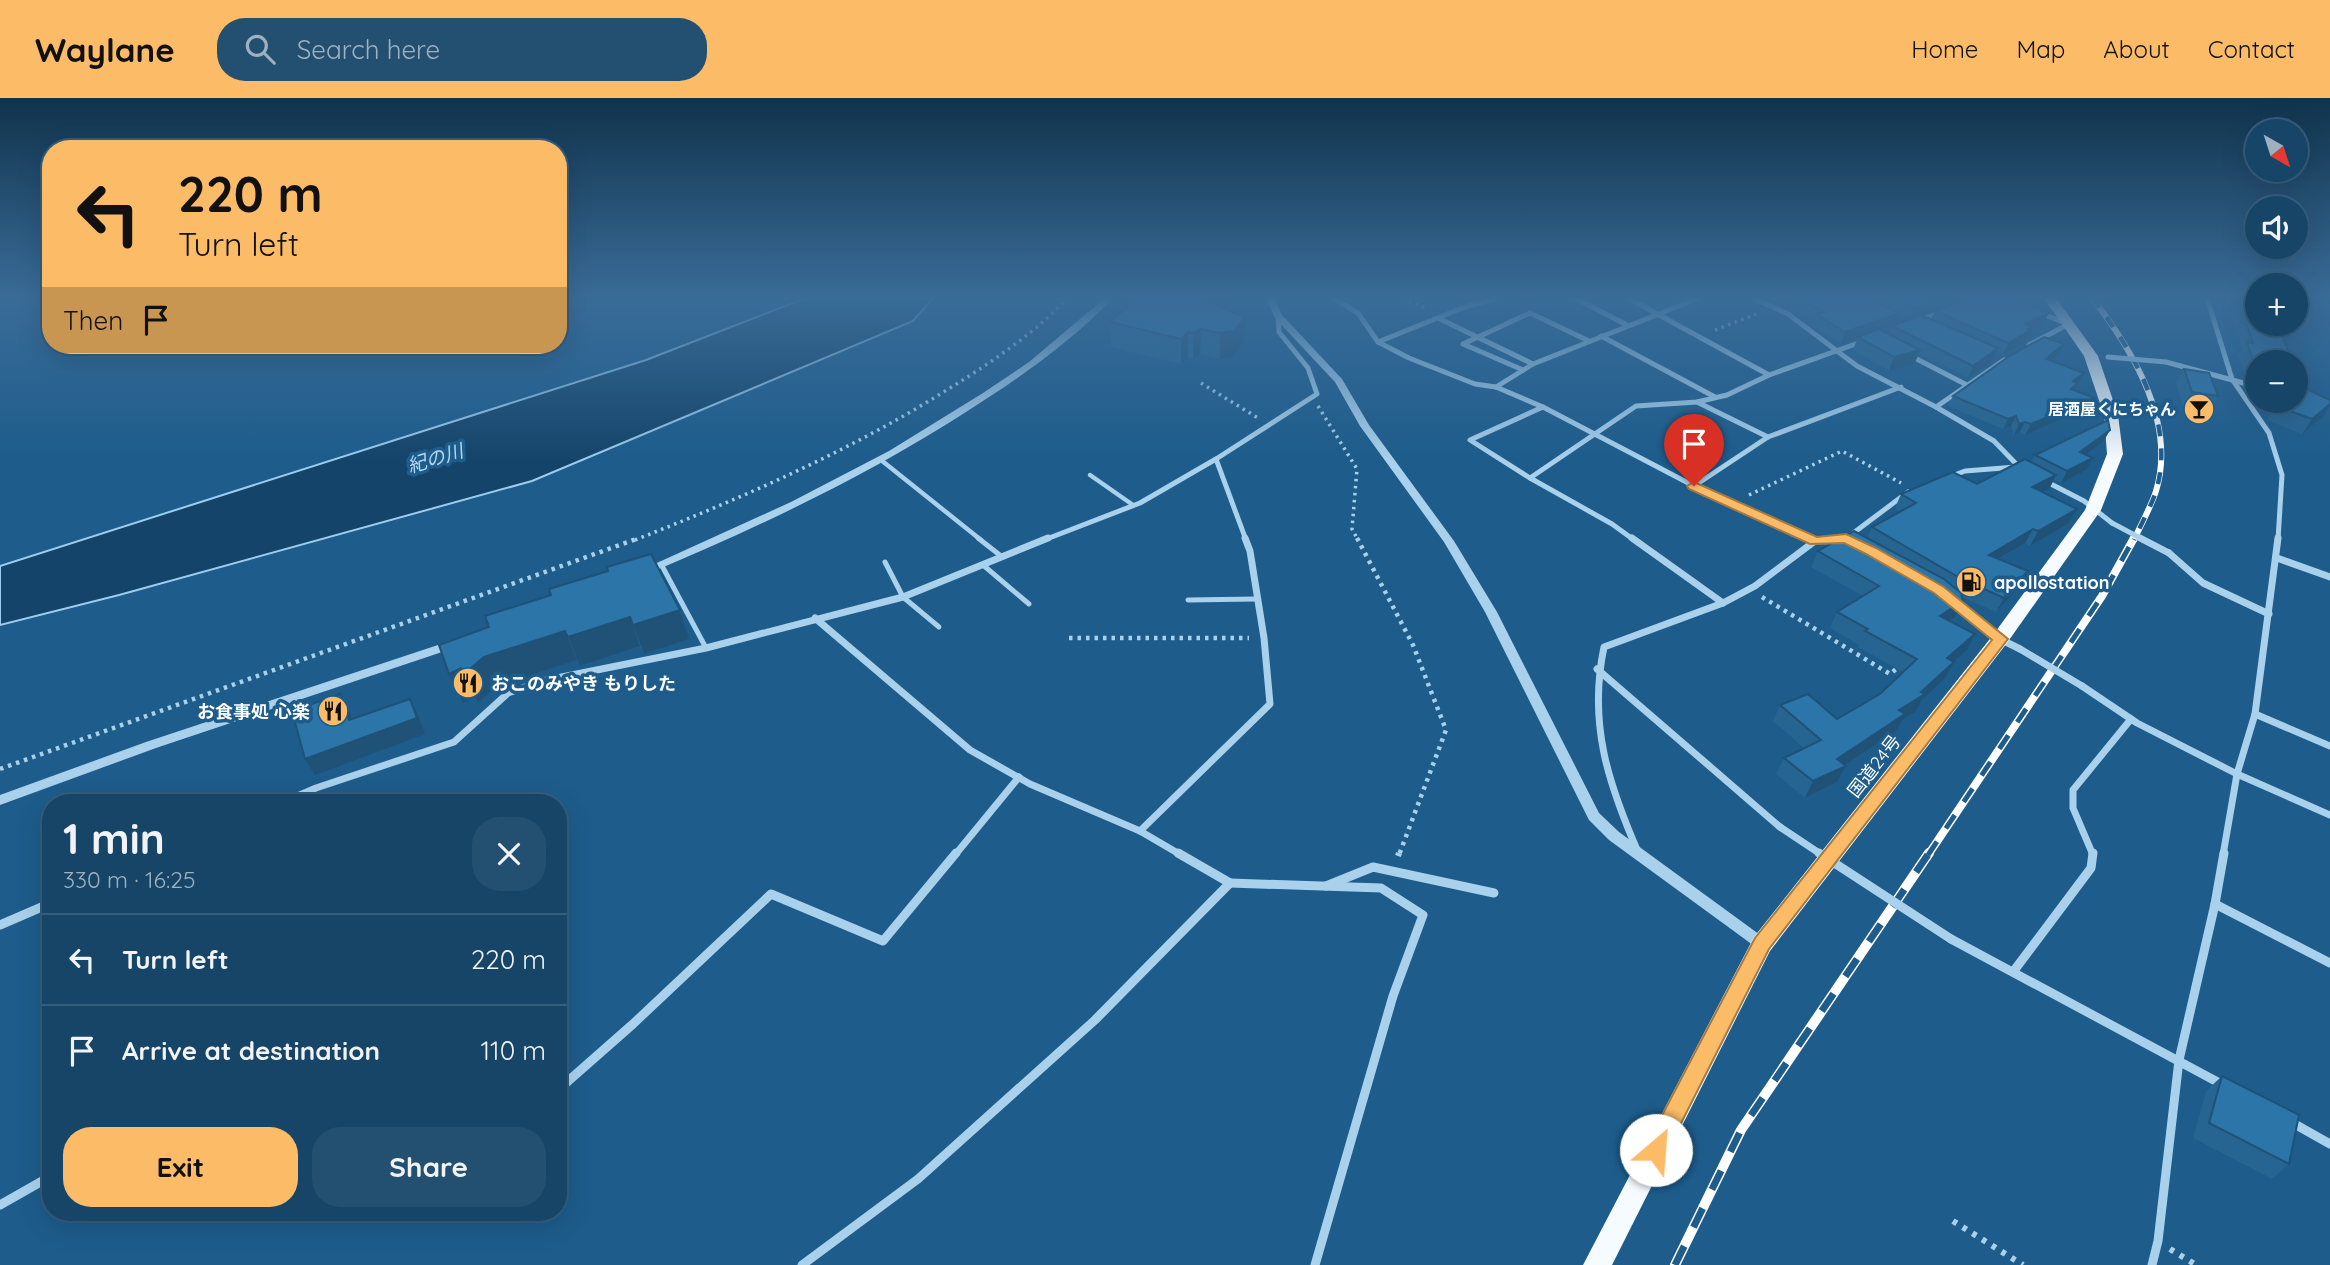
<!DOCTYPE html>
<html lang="en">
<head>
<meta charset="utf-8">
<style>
	body { margin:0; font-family:Quicksand,"Noto Sans JP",sans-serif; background:#234f71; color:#f1f3f6; height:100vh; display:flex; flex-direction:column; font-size:26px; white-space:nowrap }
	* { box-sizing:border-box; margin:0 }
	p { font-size:23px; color:#9eb1c0 }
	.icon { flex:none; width:38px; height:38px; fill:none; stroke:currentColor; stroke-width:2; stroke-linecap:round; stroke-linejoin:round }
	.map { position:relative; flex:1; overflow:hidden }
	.details { position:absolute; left:42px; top:696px; width:525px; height:427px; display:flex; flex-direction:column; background:#164568; border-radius:28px; box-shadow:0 7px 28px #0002,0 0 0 2px #355d7c }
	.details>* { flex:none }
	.top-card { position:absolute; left:42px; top:42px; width:525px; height:214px; border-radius:28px; box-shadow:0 7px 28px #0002,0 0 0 2px #355d7c; background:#fcbc67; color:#111; overflow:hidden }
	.needle { width:46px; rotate:141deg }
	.buttons { position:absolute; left:2245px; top:21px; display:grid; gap:14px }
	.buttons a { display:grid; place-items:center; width:63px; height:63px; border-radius:50%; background:#164568; box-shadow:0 7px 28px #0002,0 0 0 2px #355d7c; font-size:35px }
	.pin { position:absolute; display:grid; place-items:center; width:60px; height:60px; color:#fff; margin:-72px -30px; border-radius:50% 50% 50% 0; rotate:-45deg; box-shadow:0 0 7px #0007 }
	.pin .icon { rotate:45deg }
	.me { position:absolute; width:77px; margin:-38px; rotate:27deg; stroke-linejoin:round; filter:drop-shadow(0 0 5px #0008) }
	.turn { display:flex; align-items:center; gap:24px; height:147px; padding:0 21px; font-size:32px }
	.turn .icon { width:91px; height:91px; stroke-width:2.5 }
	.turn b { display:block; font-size:49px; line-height:60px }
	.then { display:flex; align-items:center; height:66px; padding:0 21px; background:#0003; gap:14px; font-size:26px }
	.round { display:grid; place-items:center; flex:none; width:74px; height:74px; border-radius:28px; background:#234f71 }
	.head { display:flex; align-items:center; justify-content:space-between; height:119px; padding:0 21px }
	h1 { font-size:42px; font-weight:700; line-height:52px }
	.button { display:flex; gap:14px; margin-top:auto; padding:14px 21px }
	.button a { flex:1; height:80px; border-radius:28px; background:#fcbc67; color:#111; font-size:28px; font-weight:700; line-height:80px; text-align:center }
	.button a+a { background:#234f71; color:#f1f3f6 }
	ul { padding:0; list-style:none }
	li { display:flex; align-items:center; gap:21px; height:91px; padding:0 21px; border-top:2px solid #355d7c }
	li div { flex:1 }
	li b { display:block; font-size:26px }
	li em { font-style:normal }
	header { display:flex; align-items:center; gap:42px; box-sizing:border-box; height:98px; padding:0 35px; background:#fcbc67; color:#111 }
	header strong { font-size:33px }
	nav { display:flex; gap:38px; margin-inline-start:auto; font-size:24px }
	.search { width:490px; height:63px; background:#234f71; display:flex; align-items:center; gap:18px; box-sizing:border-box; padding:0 24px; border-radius:28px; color:#9eb1c0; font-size:26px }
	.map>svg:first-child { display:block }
	.water { fill:#144469; stroke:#9ccdee; stroke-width:2 }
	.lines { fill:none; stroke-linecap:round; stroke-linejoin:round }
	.path-far2 { stroke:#a9d1ec; stroke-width:3.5; stroke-dasharray:2.5 4.5; stroke-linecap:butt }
	.path-far1 { stroke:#a9d1ec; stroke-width:4.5; stroke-dasharray:3.5 5; stroke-linecap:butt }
	.path { stroke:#a9d1ec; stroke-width:6; stroke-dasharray:4.5 7; stroke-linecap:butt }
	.service-far1 { stroke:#a9d1ec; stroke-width:4.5 }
	.service { stroke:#a9d1ec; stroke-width:5 }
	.minor-far2 { stroke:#a9d1ec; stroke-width:5 }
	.minor-far1 { stroke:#a9d1ec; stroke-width:7 }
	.minor { stroke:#a9d1ec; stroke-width:9 }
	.tertiary { fill:#a9d1ec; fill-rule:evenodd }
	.trunk { fill:#f6fbff; fill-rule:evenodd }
	.rail-far2-casing { stroke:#fff; stroke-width:6 }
	.rail-far1-casing { stroke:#fff; stroke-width:8 }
	.rail-casing { stroke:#fff; stroke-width:10 }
	.rail-far2 { stroke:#1d5c8b; stroke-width:4.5; stroke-dasharray:12; stroke-linecap:butt }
	.rail-far1 { stroke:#1d5c8b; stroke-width:5; stroke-dasharray:16; stroke-linecap:butt }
	.rail { stroke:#1d5c8b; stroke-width:7; stroke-dasharray:21; stroke-linecap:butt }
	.minor-bridge-far2 { stroke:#a9d1ec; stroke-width:5 }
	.minor-bridge-far1 { stroke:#a9d1ec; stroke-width:7 }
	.minor-bridge { stroke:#a9d1ec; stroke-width:9 }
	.wall { fill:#266591 }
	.shaded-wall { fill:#1f5276 }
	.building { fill:#2c75a9; stroke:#1f5276; stroke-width:2 }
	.route { fill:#fcbc67; stroke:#a47a43; stroke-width:2 }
	.labels { text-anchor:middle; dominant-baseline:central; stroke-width:7; stroke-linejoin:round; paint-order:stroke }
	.far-poi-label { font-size:16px; font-weight:bold; fill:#fff; stroke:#1d5c8b; text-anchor:end }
	.poi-label { font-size:18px; font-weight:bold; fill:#fff; stroke:#1d5c8b; text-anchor:start }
	.street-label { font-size:18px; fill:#fff; stroke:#1d5c8b }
	.water-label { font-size:19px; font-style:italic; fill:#b5daf3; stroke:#1d5c8b }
</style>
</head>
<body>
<header>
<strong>Waylane</strong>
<div class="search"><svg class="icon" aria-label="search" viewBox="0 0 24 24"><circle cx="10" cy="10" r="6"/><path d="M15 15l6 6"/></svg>Search here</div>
<nav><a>Home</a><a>Map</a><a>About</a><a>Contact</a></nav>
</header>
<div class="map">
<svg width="2330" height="1167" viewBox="0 0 2330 1167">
	<rect width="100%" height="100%" fill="#1d5c8b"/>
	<polygon class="water" points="806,200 933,200 913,223 532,383 119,497 0,527 0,468 646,262"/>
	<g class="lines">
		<g class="path-far2">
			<polyline points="1403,200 1425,210"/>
			<polyline points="1715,232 1756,216"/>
			<polyline points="1201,285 1258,320"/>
			<polyline points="1318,308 1357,371 1352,431 1358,442"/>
			<polyline points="1749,397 1842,353 1901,385"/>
			<path d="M635,442c109,-43 215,-89 315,-152 42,-26 83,-54 118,-90"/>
		</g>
		<g class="path-far1">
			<polyline points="1357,440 1413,547 1446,632 1399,757"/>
			<polyline points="1762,499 1890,576 1901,567"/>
			<polyline points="1069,540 1249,540"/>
			<polyline points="0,671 639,440"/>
		</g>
		<g class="path">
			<polyline points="1398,758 1399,755"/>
			<polyline points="1953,1123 2023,1167"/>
			<polyline points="2170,1151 2196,1167"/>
		</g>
		<g class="service-far1">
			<polyline points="881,362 981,442"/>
			<polyline points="1090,377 1133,407"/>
		</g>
		<g class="service">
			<polyline points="978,440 1001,458"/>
			<polyline points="885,464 903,499 939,529"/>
			<polyline points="661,466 706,550"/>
			<polyline points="983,467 1029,506"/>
			<polyline points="1188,502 1256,501"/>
		</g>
		<g class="minor-far2">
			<polyline points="1333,200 1358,215 1378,244 1409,260 1475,286 1496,289 1543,309 1694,388 1812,442"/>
			<polyline points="1575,200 1627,227"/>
			<polyline points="1628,200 1769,277"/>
			<polyline points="1753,200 1788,216 1857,268 1936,309 2004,262"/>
			<polyline points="2207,200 2232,281 2269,335 2282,377 2278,442"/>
			<polyline points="2040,215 2068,226"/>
			<polyline points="1438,220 1533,266"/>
			<polyline points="1917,223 1942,214"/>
			<polyline points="1601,238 1715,299"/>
			<polyline points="1378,244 1462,210 1496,200"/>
			<polyline points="2029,247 2069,226"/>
			<polyline points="1909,257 1965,286"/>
			<polyline points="2166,264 2258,289"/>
			<polyline points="1523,272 1463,246 1530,215 1589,243"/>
			<polyline points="1496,289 1533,266 1699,200"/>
			<polyline points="1697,304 1768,339"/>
			<polyline points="1936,309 1994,343 2022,372"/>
			<polyline points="1216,361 1246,442"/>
			<polyline points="1949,379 1965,373 2016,369"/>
			<polyline points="1530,380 1470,342 1543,309"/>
			<polyline points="2045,383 2084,403 2112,425"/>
			<polyline points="1694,388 1768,339 1901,289"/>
			<polyline points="1848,439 1908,394"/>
			<polyline points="1044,442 1140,405 1216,361 1317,296 1308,270 1279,234 1278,218"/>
			<polyline points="1634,442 1612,426 1530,380 1636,308 1697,304 1727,297 1769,277 1864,243"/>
		</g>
		<g class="minor-far1">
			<polyline points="1632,440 1723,505"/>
			<polyline points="1808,440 1815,443 1848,442"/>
			<polyline points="2169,455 2203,485 2269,516"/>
			<polyline points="2277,460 2330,479"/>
			<polyline points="1954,505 2000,541 2020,551"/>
			<polyline points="815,520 970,652 1030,686 1140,733 1181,757"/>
			<polyline points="1597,571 1780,729"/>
			<polyline points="2082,588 2137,625 2237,676 2330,717"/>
			<polyline points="2255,616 2330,648"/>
			<polyline points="281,705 316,690 454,644 508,595 542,583 706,550 903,499 1048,440"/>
			<polyline points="1140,733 1270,606 1264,540 1250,453 1245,440"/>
			<path d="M1638,754c-30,-69 -50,-129 -34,-205l119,-44 32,-17 60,-45"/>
			<polyline points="955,757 1019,679"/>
			<polyline points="2093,757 2073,710 2073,692 2131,621"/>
			<polyline points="2223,757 2237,676 2255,616 2278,440"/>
		</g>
		<g class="minor">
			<polyline points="1230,785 1381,790 1423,817 1393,898 1315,1167"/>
			<polyline points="1326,788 1373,769 1494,795"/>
			<polyline points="2215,806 2330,865"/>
			<polyline points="0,827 51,805"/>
			<polyline points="1951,841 2225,988"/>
			<polyline points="2013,874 2091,770 2093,755"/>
			<polyline points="558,992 633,926 771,796 883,843 956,755"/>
			<polyline points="2291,1024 2330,1046"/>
			<polyline points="0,1107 51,1078"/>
			<polyline points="802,1167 918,1081 1095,922 1230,785 1178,755"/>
			<polyline points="2152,1167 2158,1143 2179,962 2215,806 2224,755"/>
		</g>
		<g class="tertiary">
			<path d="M1105,200h8c-43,45 -95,81 -147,114 -101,65 -209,116 -319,162h-8l-2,-2 154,-70 98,-51 94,-58 46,-31z"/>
			<polygon points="1266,200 1274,200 1282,217 1342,281 1369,327 1454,443 1497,514 1599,715 1619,734 1767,842 1769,846 1767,850 1762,852 1757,850 1609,742 1589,722 1485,514 1444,444 1360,328 1335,284 1275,220"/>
			<polygon points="456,541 462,545 460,548 156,650 0,707 0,697 146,644"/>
		</g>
		<polygon class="trunk" points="2044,200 2056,200 2098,258 2118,317 2123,356 2101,412 2007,545 1770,853 1612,1167 1583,1167 1754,839 1993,537 2085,412 2107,356 2104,317 2084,258"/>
		<g class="rail-far2-casing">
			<path id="rail-far2" d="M2092,200c40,51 85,124 64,193 -5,16 -15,33 -22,49"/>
		</g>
		<g class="rail-far1-casing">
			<polyline id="rail-far1" points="1928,757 2102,498 2134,440"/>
		</g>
		<g class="rail-casing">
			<polyline id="rail" points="1675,1167 1741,1032 1929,755"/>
		</g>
		<use href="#rail-far2" class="rail-far2"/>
		<use href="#rail-far1" class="rail-far1"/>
		<use href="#rail" class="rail"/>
		<g class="minor-bridge-far2">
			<polyline points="2108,259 2166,264"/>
			<polyline points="2112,425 2144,442"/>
		</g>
		<g class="minor-bridge-far1">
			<polyline points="2140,440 2169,455"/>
			<polyline points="2020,551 2082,588"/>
			<polyline points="1780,729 1822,757"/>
		</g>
		<polyline class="minor-bridge" points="1819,755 1951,841"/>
	</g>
	<g class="wall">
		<polygon points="1201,200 1200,202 1245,219 1244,244 1233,259 1220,261 1200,256 1193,260 1188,260 1181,266 1111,249 1110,224"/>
		<polygon points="1768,200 1971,200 1910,221 1900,216 1896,226 1880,231 1889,236 1892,228 1931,222 1935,213 1974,200 2044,200 2041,207 2036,208 2027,205 2043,226 2031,232 2026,244 2003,256 1997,254 1992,263 1968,280 1919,256 1914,266 1889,273 1853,252 1858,239 1841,246 1812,227 1813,222"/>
		<polygon points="2239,204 2293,264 2258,264 2258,284 2246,280 2238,257 2242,251 2231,217"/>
		<polygon points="2059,256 2051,263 2084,275 2075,292 2088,310 2025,337 2020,334 2014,337 2011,328 2003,331 1948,308 1953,298"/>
		<polygon points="2184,271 2218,298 2209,312 2183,308 2176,285"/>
		<polygon points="2330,302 2330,308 2324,318 2302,336 2267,322 2276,308"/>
		<polygon points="2110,332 2103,344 2086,357 2093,360 2086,372 2061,385 2054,382 2049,391 2043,394 2077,411 2069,425 2030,448 2025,445 1999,461 2028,473 2020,488 1996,514 1962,499 1963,503 1955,519 1949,523 1975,536 1967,552 1953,564 1945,580 1922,602 1916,613 1902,622 1897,632 1845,667 1846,668 1837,684 1805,700 1776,676 1784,660 1804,650 1773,623 1780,607 1837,621 1880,596 1903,574 1858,549 1859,547 1830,530 1837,514 1863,498 1811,469 1818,453 1867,440 1872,429 1900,414 1895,410 1901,396 1977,386 2031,365 2035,357"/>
		<polygon points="680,512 689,541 644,556 640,548 580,568 577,562 497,588 478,605 475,599 463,605 439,547"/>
		<polygon points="2222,978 2289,1066 2272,1081 2193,1040 2206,993"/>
	</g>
	<g class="shaded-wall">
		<polygon points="1944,200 1971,200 1910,221 1915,210"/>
		<polygon points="2040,200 2044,200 2041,207 2036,208"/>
		<polygon points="1900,215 1896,226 1841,246 1845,234"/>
		<polygon points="2049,215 2043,226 2031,232 2026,244 2003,256 2008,245 2025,226"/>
		<polygon points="1245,219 1244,244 1233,259 1220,261 1220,235"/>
		<polygon points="1201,231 1200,256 1193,260 1193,235"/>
		<polygon points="1188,234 1188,260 1181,266 1181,241"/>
		<polygon points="2064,246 2059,256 2041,271 2046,261"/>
		<polygon points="1998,250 1992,263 1968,280 1973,268"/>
		<polygon points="1920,252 1914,266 1889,273 1894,259"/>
		<polygon points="2084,275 2073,295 2065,301 2073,283"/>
		<polygon points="2094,300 2088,310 2025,337 2031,326"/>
		<polygon points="2330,306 2330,308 2324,318 2302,336 2312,321"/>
		<polygon points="2016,318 2011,328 2003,331 2008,321"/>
		<polygon points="2025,324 2020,334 2014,337 2019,326"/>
		<polygon points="2110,332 2103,344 2074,366 2080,354"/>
		<polygon points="2093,360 2086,372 2061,385 2067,373"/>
		<polygon points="2056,377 2049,391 2025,403 2032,389"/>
		<polygon points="2077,411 2069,425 2030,448 2038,433"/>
		<polygon points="2033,431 2025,445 1981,471 1989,457"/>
		<polygon points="2028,473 2020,488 1996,514 2004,500"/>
		<polygon points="1963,503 1955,519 1932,534 1940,518"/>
		<polygon points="680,512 689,541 644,556 633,527"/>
		<polygon points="630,519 640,548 580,568 568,539"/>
		<polygon points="565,533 577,562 497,588 478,605 464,576 484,559"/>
		<polygon points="1975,536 1967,552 1938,577 1947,560"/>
		<polygon points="1954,564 1945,580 1922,602 1916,613 1902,622 1897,632 1839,671 1846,668 1837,684 1805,700 1813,683 1837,661 1921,594"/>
		<polygon points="461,570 475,599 463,605 449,576"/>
		<polygon points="340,596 349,612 358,638 349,622"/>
		<polygon points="410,601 418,617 425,636 315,677 305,661"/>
	</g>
	<g class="building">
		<polygon points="1138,200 1191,200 1206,203 1245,219 1234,233 1220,235 1201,231 1193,235 1188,234 1181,241 1110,224"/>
		<polygon points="1794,200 1865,200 1900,215 1845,234 1816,216 1824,214"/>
		<polygon points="1890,200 1944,200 1915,210"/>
		<polygon points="1974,200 2015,200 2049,215 2025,226 2032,229 2028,231 2031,232 2008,245 1935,213"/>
		<polygon points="2239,204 2258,207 2258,226 2277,226 2293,264 2258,264 2258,267 2254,266 2247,244 2253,245"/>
		<polygon points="1921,217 1998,250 1973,268 1892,228"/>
		<polygon points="1879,231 1920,252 1894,259 1858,239"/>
		<polygon points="2044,239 2064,246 2046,261 2084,275 2073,283 2078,285 2071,291 2094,300 2031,326 2025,324 2019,326 2016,318 2008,321 1953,298 2011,257"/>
		<polygon points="2184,271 2209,275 2218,298 2192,294"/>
		<polygon points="2296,271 2300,280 2296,279"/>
		<polygon points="2300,288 2330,302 2330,306 2312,321 2276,308 2282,303 2296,303 2296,292"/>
		<polygon points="2108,322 2110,332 2080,354 2093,360 2067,373 2035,357"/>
		<polygon points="2025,361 2056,377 2032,389 2077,411 2038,433 2033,431 1989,457 2028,473 2004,500 1960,480 1872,429 1916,405 1901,396 1953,374 1977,386"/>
		<polygon points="1854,433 1944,481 1961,495 1963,503 1940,518 1975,536 1947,560 1954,564 1921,594 1925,596 1899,612 1905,616 1837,661 1846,668 1813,683 1784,660 1821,642 1780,607 1808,596 1837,621 1880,596 1917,561 1865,533 1868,531 1837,514 1879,488 1818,453"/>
		<polygon points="651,456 680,512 633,527 630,519 568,539 565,533 484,559 464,576 461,570 449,576 439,547 489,529 485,518 551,497 549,491 608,473 607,469"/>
		<polygon points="340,596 349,622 410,601 417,620 305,661 292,613"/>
		<polygon points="2222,978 2299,1017 2289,1066 2209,1025"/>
	</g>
	<linearGradient id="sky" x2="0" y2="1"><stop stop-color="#10334c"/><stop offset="0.55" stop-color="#3a6c98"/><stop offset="1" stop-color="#3a6c98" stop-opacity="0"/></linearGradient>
	<rect width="2330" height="363" fill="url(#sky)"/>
	<polygon class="route" points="1694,384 1817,439 1846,436 1876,450 1944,489 2008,541 1769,851 1664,1059 1656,1062 1648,1059 1645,1052 1648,1044 1755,840 1992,542 1934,495 1866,456 1844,445 1810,446 1689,391 1687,388"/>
	<defs>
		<g id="bar-disc" transform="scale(1.575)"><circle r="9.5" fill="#fcbc67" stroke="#1d5c8b"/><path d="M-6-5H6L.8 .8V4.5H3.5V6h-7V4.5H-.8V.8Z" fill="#111"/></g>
		<g id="fuel-disc" transform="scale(1.575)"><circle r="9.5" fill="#fcbc67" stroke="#1d5c8b"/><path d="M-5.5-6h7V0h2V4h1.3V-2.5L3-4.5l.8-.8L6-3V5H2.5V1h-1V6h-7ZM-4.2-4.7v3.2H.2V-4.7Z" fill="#111"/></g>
		<g id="restaurant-disc" transform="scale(1.575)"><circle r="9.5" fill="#fcbc67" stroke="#1d5c8b"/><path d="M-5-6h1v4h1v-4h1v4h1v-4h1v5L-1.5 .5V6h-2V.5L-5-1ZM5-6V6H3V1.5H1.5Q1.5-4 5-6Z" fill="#111"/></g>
	</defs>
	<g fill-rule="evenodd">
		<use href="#bar-disc" x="2199" y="311"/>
		<use href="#fuel-disc" x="1971" y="484"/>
		<use href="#restaurant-disc" x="468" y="585"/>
		<use href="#restaurant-disc" x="333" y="613"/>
	</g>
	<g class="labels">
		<g class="far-poi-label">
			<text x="2176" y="311">居酒屋くにちゃん</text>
		</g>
		<g class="poi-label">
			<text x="1994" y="484">apollostation</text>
			<text x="491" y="585">おこのみやき もりした</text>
			<text x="310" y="613" text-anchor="end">お食事処 心楽</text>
		</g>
		<g class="street-label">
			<text transform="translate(1874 668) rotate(-52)">国道24号</text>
		</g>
		<g class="water-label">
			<text transform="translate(435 360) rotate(-17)">紀の川</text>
		</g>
	</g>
</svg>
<div class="buttons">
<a><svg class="needle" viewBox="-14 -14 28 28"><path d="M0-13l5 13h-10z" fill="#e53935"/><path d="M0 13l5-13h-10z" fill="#9eb1c0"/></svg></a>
<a><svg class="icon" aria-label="sound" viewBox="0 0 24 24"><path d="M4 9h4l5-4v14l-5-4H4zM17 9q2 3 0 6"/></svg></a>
<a>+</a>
<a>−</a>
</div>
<div class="pin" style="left:1694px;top:388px;background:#d93025"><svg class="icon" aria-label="arrive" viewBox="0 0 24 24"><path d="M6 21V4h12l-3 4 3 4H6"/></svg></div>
<svg class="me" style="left:1656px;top:1052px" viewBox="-20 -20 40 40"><circle r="19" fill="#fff"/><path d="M0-13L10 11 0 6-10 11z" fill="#fcbc67"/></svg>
<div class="top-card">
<div class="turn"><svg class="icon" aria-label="left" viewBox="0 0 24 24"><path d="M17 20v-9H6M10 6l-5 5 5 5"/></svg><div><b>220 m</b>Turn left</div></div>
<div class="then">Then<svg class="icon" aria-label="arrive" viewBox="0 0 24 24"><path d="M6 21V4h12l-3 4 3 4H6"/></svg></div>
</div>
<section class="details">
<div class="head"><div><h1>1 min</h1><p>330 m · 16:25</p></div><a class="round"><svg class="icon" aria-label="close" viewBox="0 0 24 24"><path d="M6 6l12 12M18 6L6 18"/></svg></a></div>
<ul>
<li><svg class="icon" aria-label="left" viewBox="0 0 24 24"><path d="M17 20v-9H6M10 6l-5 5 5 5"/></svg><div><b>Turn left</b></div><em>220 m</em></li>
<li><svg class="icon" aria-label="arrive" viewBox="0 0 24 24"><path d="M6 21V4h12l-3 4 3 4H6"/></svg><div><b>Arrive at destination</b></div><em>110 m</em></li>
</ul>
<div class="button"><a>Exit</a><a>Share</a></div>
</section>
</div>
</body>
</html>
